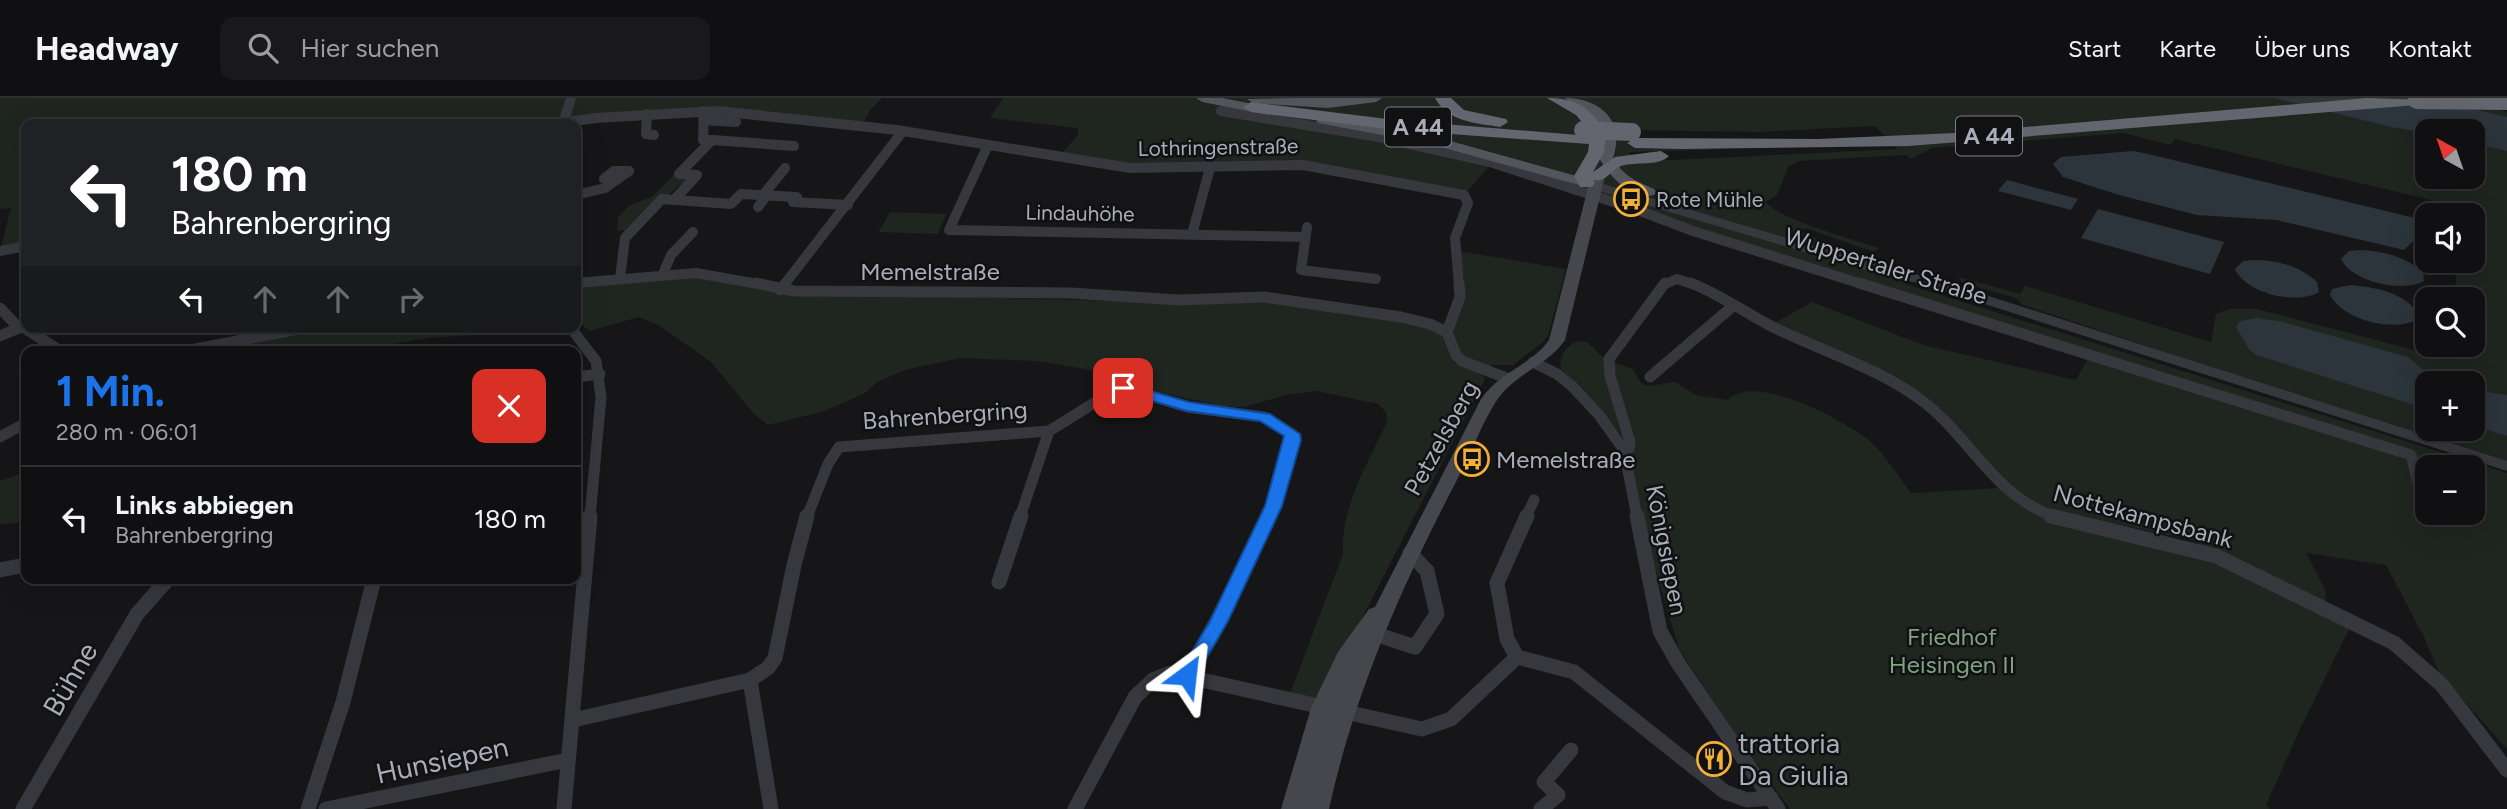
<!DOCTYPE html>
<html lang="de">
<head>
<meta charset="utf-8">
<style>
	body { margin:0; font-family:Figtree,sans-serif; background:#19191b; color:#f1f3f6; height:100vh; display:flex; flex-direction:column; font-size:26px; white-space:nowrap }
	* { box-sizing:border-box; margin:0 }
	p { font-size:23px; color:#9c9d9f }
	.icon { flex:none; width:38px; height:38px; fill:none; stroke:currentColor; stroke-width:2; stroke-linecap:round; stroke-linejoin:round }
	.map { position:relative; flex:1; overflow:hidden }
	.sheet { position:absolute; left:21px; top:248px; width:560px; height:238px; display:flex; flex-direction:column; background:#101012; border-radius:14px; box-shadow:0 7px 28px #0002,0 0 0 2px #303032 }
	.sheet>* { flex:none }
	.banner { position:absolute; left:21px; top:21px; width:560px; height:214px; border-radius:14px; box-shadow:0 7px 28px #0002,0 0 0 2px #303032; background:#202124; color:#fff; overflow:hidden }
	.needle { width:46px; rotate:320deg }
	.fabs { position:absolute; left:2415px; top:21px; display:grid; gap:14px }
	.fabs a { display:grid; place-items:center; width:70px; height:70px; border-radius:14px; background:#101012; box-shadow:0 7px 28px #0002,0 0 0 2px #303032; font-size:35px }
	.pin { position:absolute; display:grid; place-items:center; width:60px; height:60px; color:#fff; margin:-30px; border-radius:14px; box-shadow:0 4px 10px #0006 }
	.me { position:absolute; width:77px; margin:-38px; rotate:30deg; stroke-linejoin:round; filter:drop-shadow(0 0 5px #0008) }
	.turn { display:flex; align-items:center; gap:24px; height:147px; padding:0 35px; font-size:32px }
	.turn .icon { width:91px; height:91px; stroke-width:2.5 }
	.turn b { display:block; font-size:49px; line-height:60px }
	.lanes { display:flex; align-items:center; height:66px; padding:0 35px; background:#0003; justify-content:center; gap:35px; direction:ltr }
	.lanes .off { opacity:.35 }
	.round { display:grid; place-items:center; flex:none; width:74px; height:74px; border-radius:14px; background:#19191b }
	.summary { display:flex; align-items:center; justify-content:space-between; height:119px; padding:0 35px }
	h1 { font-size:42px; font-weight:700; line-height:52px; color:#1a73e8 }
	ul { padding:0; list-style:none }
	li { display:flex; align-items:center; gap:21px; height:105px; padding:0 35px; border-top:2px solid #303032 }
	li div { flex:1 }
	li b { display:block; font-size:26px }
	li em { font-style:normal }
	header { display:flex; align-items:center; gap:42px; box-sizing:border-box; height:98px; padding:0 35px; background:#101012; border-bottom:2px solid #303032 }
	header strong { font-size:33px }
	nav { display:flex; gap:38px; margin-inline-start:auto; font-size:24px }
	.search { width:490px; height:63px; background:#19191b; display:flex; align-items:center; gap:18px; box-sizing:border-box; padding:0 24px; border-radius:14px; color:#9c9d9f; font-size:26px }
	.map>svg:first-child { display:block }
	.green { fill:#1e261f; fill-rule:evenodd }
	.water { fill:#2c353c }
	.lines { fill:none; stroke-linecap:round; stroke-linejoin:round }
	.minor-far2 { stroke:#37383d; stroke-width:10 }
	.minor-far1 { stroke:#37383d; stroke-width:11 }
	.minor { stroke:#37383d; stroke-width:15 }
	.tertiary { fill:#37383d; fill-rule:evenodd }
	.secondary { fill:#45474d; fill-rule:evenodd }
	.primary { fill:#53555c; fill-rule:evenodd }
	.motorway { fill:#63666e; fill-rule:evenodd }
	.rail { stroke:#4a4c52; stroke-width:2.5; stroke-dasharray:7 5; stroke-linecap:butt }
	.motorway-bridge { stroke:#63666e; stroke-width:18 }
	.route { fill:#1a73e8; stroke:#114b97; stroke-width:2 }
	.labels { text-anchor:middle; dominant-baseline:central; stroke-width:5; stroke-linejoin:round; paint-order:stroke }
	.far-street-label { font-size:21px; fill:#a8adb8; stroke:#111113 }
	.far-poi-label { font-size:21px; fill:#a8adb8; stroke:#111113; text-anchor:start }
	.shield { fill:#111113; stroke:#7b7e86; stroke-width:2 }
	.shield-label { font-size:23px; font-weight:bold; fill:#a8adb8 }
	.street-label { font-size:24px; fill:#a8adb8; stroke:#111113 }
	.poi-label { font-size:24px; fill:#a8adb8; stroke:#111113; text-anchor:start }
	.park-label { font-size:24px; fill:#7fa381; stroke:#111113 }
	.near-street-label { font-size:28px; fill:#a8adb8; stroke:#111113 }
	.near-poi-label { font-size:28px; fill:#a8adb8; stroke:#111113; text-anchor:start }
</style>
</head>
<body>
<header>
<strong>Headway</strong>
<div class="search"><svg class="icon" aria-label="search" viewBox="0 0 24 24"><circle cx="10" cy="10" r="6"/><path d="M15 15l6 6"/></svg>Hier suchen</div>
<nav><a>Start</a><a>Karte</a><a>Über uns</a><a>Kontakt</a></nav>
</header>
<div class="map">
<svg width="2507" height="711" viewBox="0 0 2507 711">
	<rect width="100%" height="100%" fill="#161618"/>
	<g class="green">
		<polygon points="0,0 882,0 870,12 863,27 747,15 550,26 26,26 26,147 0,152 11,110 0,111"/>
		<path d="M1003,0h1442l62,14v353l-484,-160 -7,-7 -54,-15 -3,-6 61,17 5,-8 186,56 5,-28 14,-5h27l165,43 25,4 1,-11h25v-46h-19l4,-38h15v-13l13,-35 -311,-74 -5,6 -46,-12 -192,15 -21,11 -5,-4 -107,6 -11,6 -11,28 -11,7c10,16 91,39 113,46l-5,4 -69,-24 -4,4 32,13 81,26 -8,13 601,189v276l-68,-76 -14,-34 -39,-74 -80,-12 19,36 1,14 -135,-63 -162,-35 -103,-105 -153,-76 39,-22 111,43 153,35 15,-27 -600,-189 -27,31 -146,-29 -156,2 -103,-12 19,-21v-7l-88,-10zM1875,28l23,23 -267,13 -1,-10 101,-3 -102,-3 -5,-16 136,2zM2427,33h46v46h-46zM2427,285h46v46h-46zM2427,369h46v46h-46z"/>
		<polygon points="674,77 690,78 624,135 624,132 617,133 618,119 629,108 653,98"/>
		<polygon points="890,114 946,116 938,136 879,134"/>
		<polygon points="1459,153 1566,171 1548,238 1542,245 1513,267 1486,267 1462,257 1455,244 1453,232 1464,199"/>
		<path d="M679,177l114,18 368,9 123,-2 134,22 25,13 11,27 27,12 4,5 -167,325 -29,-8 54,-142c-3,-46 25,-91 44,-132l-1,-10 -8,-8 -61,-13 -27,3 -47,13 -22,-1 -62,-14 -52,-19 -68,-12 -79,-3 -55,12 -28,12 -12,11 -40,18 -57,14 -15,-12 -41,-50 -52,-37 -21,-9 -50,14 -13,-12v-34z"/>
		<polygon points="332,229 560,229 561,231 429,240 340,254 198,254"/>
		<path d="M1578,243l9,1 18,17 28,10 7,13 8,4 27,-4 21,13 32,5c27,-29 119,22 143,42 15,14 27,34 40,51l88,-5 30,23 173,44 149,70 -50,102 -35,78 4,4h-480l-48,-65 -63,-95 -28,-94 -21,-94 -10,-28 -59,-64c-3,-13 5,-23 17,-28z"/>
		<polygon points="26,374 26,423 0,427 0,383"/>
	</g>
	<g class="water">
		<polygon points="2274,0 2426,0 2507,19 2507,53 2473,45 2473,33 2427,35 2391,29"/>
		<polygon points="2133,53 2148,56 2419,121 2413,143 2404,152 2276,122 2197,117 2119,97 2063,79 2053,66 2061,59"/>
		<polygon points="2007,82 2078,101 2071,112 1998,93"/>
		<polygon points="2098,111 2224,144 2210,176 2081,140"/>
		<path d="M2359,152c23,1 46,6 64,22l1,9c-22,12 -72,1 -83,-22l8,-8z"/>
		<path d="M2253,162c24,0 47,6 64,22l2,10c-22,13 -73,2 -84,-23l8,-8z"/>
		<path d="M2350,187c23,2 57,7 68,30l-1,5c-25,12 -74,0 -87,-25l2,-6z"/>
		<polygon points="2256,220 2279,223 2408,259 2428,276 2445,285 2427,285 2427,311 2256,257 2249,251 2236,229 2240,223"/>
		<polygon points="2473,292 2507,297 2507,338 2473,327"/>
	</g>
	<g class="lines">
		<g class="minor-far2">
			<polyline points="1221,13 1379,39 1490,64 1635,111 1693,133 1865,187"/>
			<polyline points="647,16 646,36 654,37"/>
			<polyline points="703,22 736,24"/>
			<polyline points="554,26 596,20 718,13 897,32 1130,70 1303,67 1464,97 1468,105 1455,140 1459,187"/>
			<polyline points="563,26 571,0"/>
			<polyline points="712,42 794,48"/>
			<polyline points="988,47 949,132 1304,139"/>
			<polyline points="617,82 604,81 614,73 629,73"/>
			<polyline points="576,97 605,90 629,73"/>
			<polyline points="763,97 785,70"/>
			<polyline points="674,102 697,77 679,76 712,42 703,42 704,13"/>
			<polyline points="758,109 767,97"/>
			<polyline points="1307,129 1301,172 1376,181"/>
			<polyline points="1192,136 1210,70"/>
			<polyline points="0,153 26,148"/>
			<polyline points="663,176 671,157 693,134"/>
			<polyline points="620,180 625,140 662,101 731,106 741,96 797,99 793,104 848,107"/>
			<polyline points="576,185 696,175 764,187"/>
			<polyline points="784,187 903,33"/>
			<polyline points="1663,187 1677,181 1695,187"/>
		</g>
		<g class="minor-far1">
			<polyline points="756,185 794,193 1070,195 1179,202 1264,199 1401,219 1430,226 1447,234 1456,257 1462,263 1509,281"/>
			<path d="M1691,185c28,11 53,29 80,43 51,26 108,41 154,77 47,37 71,95 131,114"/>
			<polyline points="1859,185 2411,357 2421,396"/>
			<polyline points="780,192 786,185"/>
			<polyline points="0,210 19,230"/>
			<polyline points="23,229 62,254"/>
			<polyline points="570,229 596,263 601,299 590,419"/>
			<polyline points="1447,234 1460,199 1459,185"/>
			<polyline points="0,238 26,227"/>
			<polyline points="180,254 309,229"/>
			<polyline points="1533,264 1557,276 1573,289 1599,317 1624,352 1637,419"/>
			<polyline points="576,279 600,276"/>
			<polyline points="1650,279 1733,208"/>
			<polyline points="0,339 26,325"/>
			<polyline points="1624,352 1629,350 1630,344 1610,278 1609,261 1665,185"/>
			<path d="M807,419l21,-53 11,-17 210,-16 63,-39 14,-4 61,19 77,10 28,17c3,20 -17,64 -24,83"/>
			<polyline points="1020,419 1049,333"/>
			<polyline points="1526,419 1534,402"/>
		</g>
		<g class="minor">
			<polyline points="1527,418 1497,485 1507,541 1517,559 1574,574 1725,694 1747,702 1771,700"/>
			<polyline points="1637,418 1660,533 1678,565 1778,711"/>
			<polyline points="2051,418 2216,458 2394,545 2442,587 2507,672"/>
			<polyline points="0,472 26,467"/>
			<polyline points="999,484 1021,418"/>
			<polyline points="1375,536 1415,549 1437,516 1427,473 1410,455"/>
			<polyline points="1187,577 1234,492 1268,418"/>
			<polyline points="750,582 771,711"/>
			<polyline points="573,622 750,582 768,570 775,560 794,467 807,418"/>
			<polyline points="23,711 137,516 168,481"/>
			<polyline points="308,711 343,604 374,481"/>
			<polyline points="326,711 568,662"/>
			<polyline points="564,711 590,418"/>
			<polyline points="1075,711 1135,599 1153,582 1170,575 1422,631 1451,621 1517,559"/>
			<polyline points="1541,711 1558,697 1544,684 1571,652"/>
		</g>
		<polygon class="tertiary" points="1586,81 1879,167 1935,181 2507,363 2507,373 1925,187 1869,173 1582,88 1582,82"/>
		<path class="secondary" d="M1598,74l7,4 -40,164c-18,26 -51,34 -68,60 -15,23 -25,51 -38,76 -56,107 -104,215 -130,333h-24l6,-21 -6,21h-24l30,-101 27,-56 31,-43 6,-2 106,-208c18,-26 50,-34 68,-59l42,-164z"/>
		<g class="primary">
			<polygon points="1196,0 1222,0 1269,9 1276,13 1269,17 1202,4"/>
			<polygon points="1297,0 1382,0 1376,4 1328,10 1253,5 1247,1"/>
			<path d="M1565,0c35,0 61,23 48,60 10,18 23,23 41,31l2,3 -2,3c-23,5 -45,-19 -55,-37 16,-42 -11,-39 -34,-60z"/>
			<polygon points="1323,18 1432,38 1591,82 1593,85 1586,89 1430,46 1318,25 1316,22"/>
		</g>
		<g class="motorway">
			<path d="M1435,0h16l13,12 42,9 2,3 -8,5c-24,-4 -52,-5 -65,-29z"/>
			<path d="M1547,0c31,0 42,10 59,34l-2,20 -11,20 22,-15 46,-6 8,5c-11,11 -33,5 -48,10 -11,4 -14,17 -28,14l2,3 -3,4h-12l-6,-11 14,-24 1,-8 -194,-14 -144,-18 -8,-5 8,-5 144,18 195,16v-4l-14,-17z"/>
			<polygon points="2367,0 2425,2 2417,7 1909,48 1681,51 1635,50 1627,45 1635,40 1818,41 1955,35"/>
		</g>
		<polyline class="rail" points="2460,0 2507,11"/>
		<g class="motorway-bridge">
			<polyline points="2417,2 2507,3"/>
			<polyline points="1583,32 1632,34"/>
		</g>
	</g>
	<polygon class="route" points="1123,285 1189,304 1270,316 1300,336 1301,342 1282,408 1228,523 1194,582 1180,582 1178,577 1210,523 1265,408 1284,338 1260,323 1187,313 1118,293 1115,290"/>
	<defs>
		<g id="bus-ring" transform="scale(1.75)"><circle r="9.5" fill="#111113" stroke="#f2b134" stroke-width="1.5"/><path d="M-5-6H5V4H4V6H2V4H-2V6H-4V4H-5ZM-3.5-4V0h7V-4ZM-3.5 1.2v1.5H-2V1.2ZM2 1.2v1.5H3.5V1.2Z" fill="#f2b134"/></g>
		<g id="restaurant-ring" transform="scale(1.75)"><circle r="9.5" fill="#111113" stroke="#f2b134" stroke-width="1.5"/><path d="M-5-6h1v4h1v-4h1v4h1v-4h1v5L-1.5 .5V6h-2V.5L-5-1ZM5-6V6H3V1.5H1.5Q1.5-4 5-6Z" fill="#f2b134"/></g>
	</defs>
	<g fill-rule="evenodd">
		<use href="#bus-ring" x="1631" y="101"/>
		<use href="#bus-ring" x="1472" y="361"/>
		<use href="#restaurant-ring" x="1714" y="661"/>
	</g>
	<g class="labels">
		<g class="far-street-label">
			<text transform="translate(1218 49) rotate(-1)">Lothringenstraße</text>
			<text transform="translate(1080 115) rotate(1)">Lindauhöhe</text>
		</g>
		<g class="far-poi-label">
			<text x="1656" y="101">Rote Mühle</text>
		</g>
		<g class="shield">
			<rect x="1385" y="9.5" width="66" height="39" rx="5"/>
			<rect x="1956" y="18.5" width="66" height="39" rx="5"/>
		</g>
		<g class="shield-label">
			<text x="1418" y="29">A 44</text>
			<text x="1989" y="38">A 44</text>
		</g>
		<g class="street-label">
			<text transform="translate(1886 168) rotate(17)">Wuppertaler Straße</text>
			<text x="930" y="173">Memelstraße</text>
			<text transform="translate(945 317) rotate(-4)">Bahrenbergring</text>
			<text transform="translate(1441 340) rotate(-61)">Petzelsberg</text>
			<text transform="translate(2143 418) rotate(15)">Nottekampsbank</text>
			<text transform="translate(1667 452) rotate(79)">Königsiepen</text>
		</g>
		<g class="poi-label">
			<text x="1496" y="361">Memelstraße</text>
		</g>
		<g class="park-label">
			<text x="1952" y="538">Friedhof<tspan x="1952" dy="28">Heisingen II</tspan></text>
		</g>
		<g class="near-street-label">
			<text transform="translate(70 581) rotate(-60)">Bühne</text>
			<text transform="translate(442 662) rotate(-12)">Hunsiepen</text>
		</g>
		<g class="near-poi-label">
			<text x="1738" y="645">trattoria<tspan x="1738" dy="32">Da Giulia</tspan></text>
		</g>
	</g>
</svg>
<div class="fabs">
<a><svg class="needle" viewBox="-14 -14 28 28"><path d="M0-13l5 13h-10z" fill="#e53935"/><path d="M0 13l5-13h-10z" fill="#9c9d9f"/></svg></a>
<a><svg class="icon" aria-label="sound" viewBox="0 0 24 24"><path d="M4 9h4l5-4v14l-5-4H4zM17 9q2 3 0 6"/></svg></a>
<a><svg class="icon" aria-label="search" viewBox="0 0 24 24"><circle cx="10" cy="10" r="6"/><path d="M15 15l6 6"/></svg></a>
<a>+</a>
<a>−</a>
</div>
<div class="pin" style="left:1123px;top:290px;background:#d93025"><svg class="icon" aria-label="arrive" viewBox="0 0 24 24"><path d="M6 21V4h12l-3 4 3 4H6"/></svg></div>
<svg class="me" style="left:1187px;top:577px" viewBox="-20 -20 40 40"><path d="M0-17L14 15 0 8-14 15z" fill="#1a73e8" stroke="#fff" stroke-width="4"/></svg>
<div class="banner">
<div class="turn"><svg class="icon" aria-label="left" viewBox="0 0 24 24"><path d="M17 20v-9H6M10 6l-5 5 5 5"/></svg><div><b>180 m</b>Bahrenbergring</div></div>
<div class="lanes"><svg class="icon" aria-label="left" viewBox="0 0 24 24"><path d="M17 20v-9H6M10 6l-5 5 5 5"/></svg><svg class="icon off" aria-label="ahead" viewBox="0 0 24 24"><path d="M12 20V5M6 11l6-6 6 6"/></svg><svg class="icon off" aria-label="ahead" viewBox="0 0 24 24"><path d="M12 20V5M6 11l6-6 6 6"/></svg><svg class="icon off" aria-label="right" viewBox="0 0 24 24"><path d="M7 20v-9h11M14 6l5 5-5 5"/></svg></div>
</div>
<section class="sheet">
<div class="summary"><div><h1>1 Min.</h1><p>280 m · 06:01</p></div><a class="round" style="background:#d93025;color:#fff"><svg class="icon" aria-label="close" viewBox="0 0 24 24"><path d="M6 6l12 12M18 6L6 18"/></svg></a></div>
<ul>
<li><svg class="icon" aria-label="left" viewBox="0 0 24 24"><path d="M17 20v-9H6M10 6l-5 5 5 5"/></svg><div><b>Links abbiegen</b><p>Bahrenbergring</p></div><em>180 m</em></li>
</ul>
</section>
</div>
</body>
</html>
